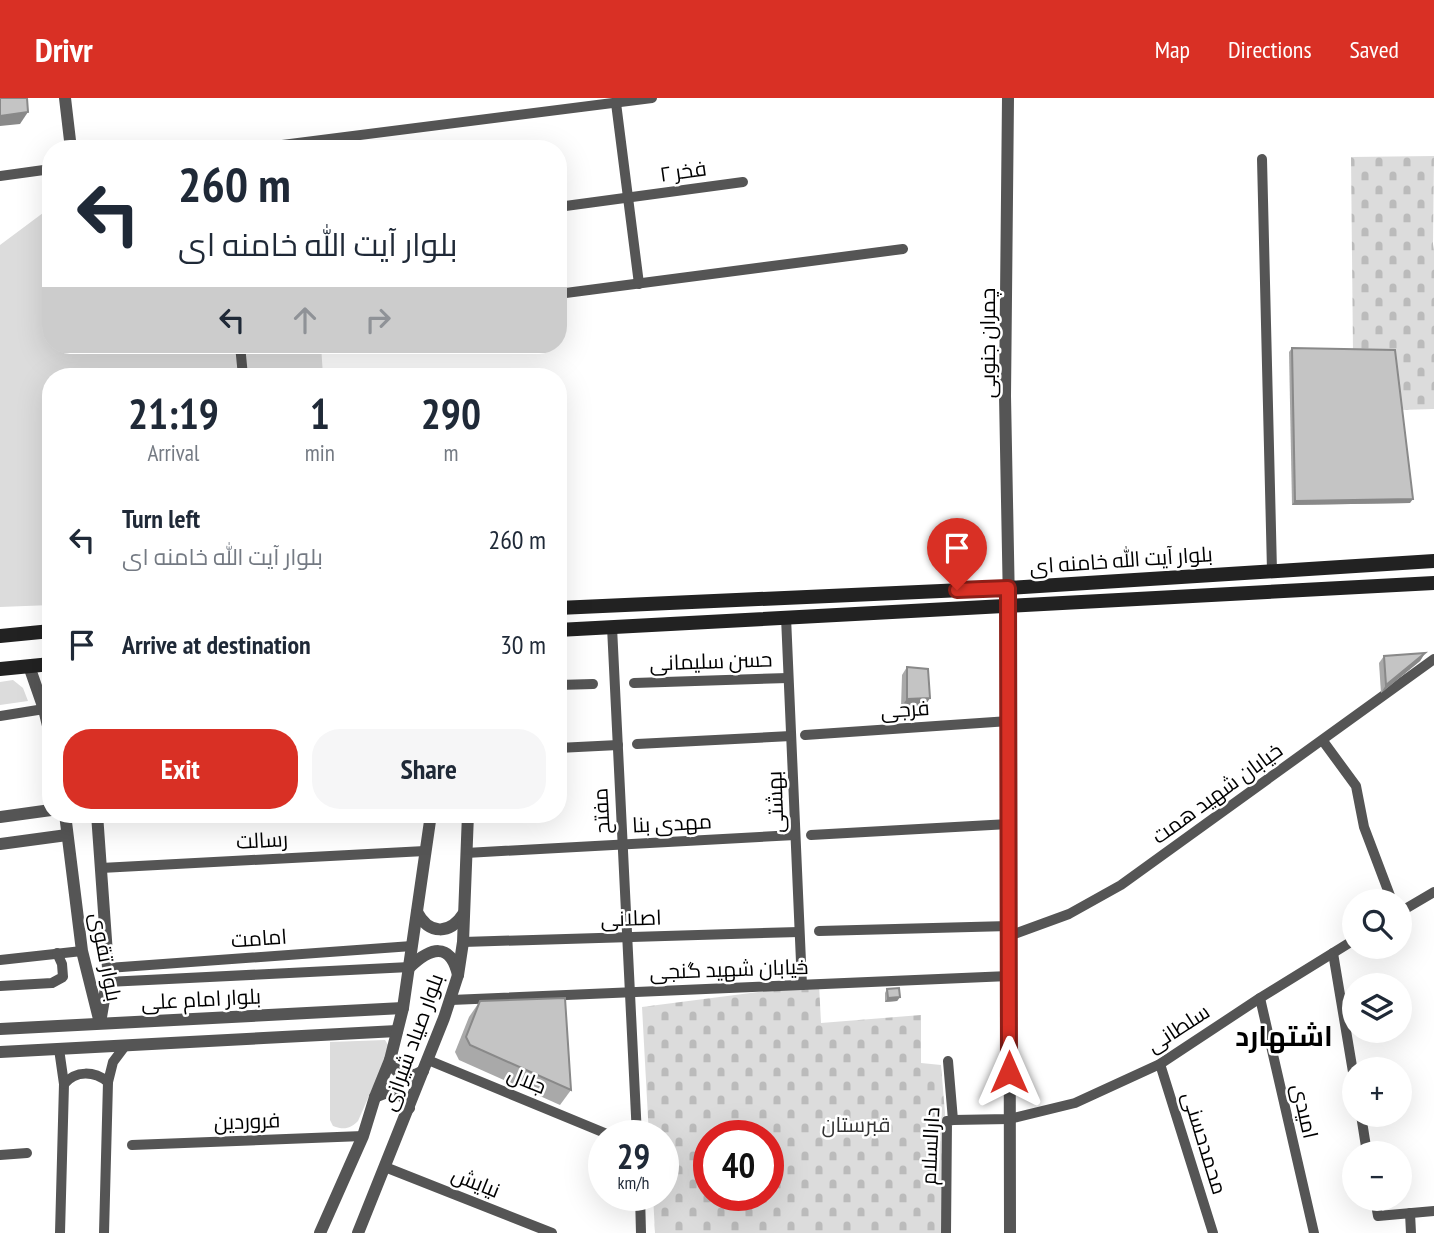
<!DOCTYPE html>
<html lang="en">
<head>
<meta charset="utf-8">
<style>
	body { margin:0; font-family:"PT Sans Narrow",Cairo,sans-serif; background:#f6f6f7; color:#1f2937; height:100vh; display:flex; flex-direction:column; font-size:26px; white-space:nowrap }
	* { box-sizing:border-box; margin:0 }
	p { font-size:23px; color:#747a83 }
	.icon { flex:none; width:38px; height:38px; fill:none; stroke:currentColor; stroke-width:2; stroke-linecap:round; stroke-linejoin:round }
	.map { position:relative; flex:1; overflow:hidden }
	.side { position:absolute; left:42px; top:270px; width:525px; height:455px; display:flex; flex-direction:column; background:#fff; border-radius:28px; box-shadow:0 7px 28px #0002 }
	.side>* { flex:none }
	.hud { position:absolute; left:42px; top:42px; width:525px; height:214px; border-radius:28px; box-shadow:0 7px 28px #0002; background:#fff; color:#1f2937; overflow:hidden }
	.tools { position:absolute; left:1342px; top:791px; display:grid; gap:14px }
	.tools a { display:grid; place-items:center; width:70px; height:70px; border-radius:50%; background:#fff; box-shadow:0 7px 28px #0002; font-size:35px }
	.speed { position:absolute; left:588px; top:1022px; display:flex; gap:14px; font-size:35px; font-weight:700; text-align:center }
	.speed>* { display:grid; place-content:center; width:91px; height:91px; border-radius:50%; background:#fff; box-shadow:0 7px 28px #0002; line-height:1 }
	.speed small { font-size:18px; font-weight:400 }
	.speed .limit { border:10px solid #d22; background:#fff; color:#111 }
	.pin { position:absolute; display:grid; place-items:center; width:60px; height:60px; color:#fff; margin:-72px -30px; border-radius:50% 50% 50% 0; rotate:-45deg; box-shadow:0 0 7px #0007 }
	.pin .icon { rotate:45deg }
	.me { position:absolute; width:77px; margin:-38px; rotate:0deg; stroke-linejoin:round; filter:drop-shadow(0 0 5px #0008) }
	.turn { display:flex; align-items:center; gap:24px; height:147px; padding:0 21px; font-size:32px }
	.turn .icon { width:91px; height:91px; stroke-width:2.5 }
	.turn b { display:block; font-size:49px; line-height:60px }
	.lanes { display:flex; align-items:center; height:66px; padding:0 21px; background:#0003; justify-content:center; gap:35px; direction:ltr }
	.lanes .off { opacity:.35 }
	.eta { display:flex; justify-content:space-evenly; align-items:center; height:119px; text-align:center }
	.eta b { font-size:42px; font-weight:700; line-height:49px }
	.cta { display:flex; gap:14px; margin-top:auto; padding:14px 21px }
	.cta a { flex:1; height:80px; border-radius:28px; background:#d93025; color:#fff; font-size:28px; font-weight:700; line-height:80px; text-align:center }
	.cta a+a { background:#f6f6f7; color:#1f2937 }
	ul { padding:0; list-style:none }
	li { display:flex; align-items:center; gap:21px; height:105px; padding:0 21px }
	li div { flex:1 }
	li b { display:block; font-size:26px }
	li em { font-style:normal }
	header { display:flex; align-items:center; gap:42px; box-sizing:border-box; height:98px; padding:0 35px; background:#d93025; color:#fff }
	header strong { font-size:33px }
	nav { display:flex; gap:38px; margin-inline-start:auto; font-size:24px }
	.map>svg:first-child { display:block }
	.green { fill:#dcdcdc }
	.cemetery { fill:url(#cemetery-stones); fill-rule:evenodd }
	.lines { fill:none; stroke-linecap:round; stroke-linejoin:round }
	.minor { stroke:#555; stroke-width:10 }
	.tertiary { stroke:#555; stroke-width:12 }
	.secondary { stroke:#222; stroke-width:14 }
	.wall { fill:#a9a9a9 }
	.shaded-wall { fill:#898989 }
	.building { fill:#c4c4c4; stroke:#898989; stroke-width:2 }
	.route-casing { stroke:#8d1f18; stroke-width:18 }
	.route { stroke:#d93025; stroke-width:12 }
	.labels { text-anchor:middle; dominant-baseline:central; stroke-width:5; stroke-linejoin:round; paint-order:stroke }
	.street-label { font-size:21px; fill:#000; stroke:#fff }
	.park-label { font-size:21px; fill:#333; stroke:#fff }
	.district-label { font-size:28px; font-weight:bold; fill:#000; stroke:#fff }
</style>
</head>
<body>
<header>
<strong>Drivr</strong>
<nav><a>Map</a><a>Directions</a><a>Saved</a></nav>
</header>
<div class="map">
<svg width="1434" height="1135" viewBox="0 0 1434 1135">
	<defs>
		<pattern id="cemetery-stones" width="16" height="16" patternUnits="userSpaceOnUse" patternTransform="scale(1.75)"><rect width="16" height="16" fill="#dcdcdc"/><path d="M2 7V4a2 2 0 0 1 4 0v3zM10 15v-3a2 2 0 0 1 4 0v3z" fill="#bbb"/></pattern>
	</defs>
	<rect width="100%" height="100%" fill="#fff"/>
	<g class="green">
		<polygon points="51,109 51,247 321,247 323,278 51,278 51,507 0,509 0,147"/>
		<polygon points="13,582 23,590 28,603 0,607 0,584"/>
		<path d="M385,942l5,8 -32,73c-8,8 -14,9 -25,5l-3,-6v-78z"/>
	</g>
	<g class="cemetery">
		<polygon points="1434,58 1433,146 1434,153 1434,311 1399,312 1353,254 1351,59"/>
		<path d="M819,886l2,39 100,-8v48l20,2 4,48 -4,120h-286l-2,-38h10v-59h-14l-7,-129zM709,1038h59v59h-59z"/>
	</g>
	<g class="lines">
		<g class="minor">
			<polyline points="616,5 639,186"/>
			<polyline points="250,51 652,0"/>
			<polyline points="1262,61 1272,473"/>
			<polyline points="0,78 51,71"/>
			<polyline points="558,109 743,84"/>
			<polyline points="558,196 903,151"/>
			<polyline points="240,247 243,278"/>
			<polyline points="786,519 802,887"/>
			<polyline points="612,529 637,1038"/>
			<polyline points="634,585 788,580"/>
			<polyline points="558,587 593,586"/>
			<polyline points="0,618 44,611"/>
			<polyline points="805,637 1009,623"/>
			<polyline points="1323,643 1356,688 1364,729 1392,803"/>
			<polyline points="637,646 791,638"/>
			<polyline points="558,650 618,647"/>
			<polyline points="811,737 1009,726"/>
			<polyline points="466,755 795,737"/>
			<polyline points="101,770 425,753"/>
			<polyline points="1400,814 1434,794"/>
			<polyline points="819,833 1009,828"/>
			<polyline points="1009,838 1069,816 1121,787 1434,561"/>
			<polyline points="463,844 799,834"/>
			<polyline points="1333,855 1354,980"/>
			<polyline points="0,862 82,853"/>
			<polyline points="108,870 412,848"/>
			<polyline points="107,884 410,869"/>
			<polyline points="0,888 52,885 63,879 62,866 57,855"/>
			<polyline points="1260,900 1314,1135"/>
			<polyline points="451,902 1009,878"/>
			<polyline points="59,951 64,986 60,1135"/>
			<polyline points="428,962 612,1038"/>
			<polyline points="1160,966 1213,1135"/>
			<path d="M64,986c12,-14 30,-13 44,-2"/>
			<polyline points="1361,1017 1367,1055"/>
			<polyline points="953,1022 1009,1021 1075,1005 1160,966 1260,900 1354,842"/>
			<polyline points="132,1047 363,1038"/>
			<polyline points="0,1057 27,1055"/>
			<polyline points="385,1069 552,1135"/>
			<polyline points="640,1097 641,1135"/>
			<polyline points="1375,1101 1378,1118 1434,1113"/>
			<polyline points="1410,1115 1411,1135"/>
			<polyline points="104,1135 108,984 113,964 125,948"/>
			<polyline points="946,1135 947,1023 953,1022 948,963"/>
		</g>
		<g class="tertiary">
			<polyline points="65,0 71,51"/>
			<polyline points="1008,0 1005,298 1009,507 1010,1135"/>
			<polyline points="29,568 44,611 51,640"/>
			<polyline points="65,716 82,853 100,925 107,884 108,870 97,716"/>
			<polyline points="0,719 51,712"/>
			<polyline points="0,746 67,737"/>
			<path d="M417,814c12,23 33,23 47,1"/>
			<path d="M410,869c20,-19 40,-26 48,8"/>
			<polyline points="0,931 403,910"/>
			<polyline points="0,954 397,933"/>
			<path d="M390,962c6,15 19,20 33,11"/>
			<path d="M375,999c16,-8 28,-8 34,11"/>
			<polyline points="320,1135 363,1038 375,999 390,962 403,910 431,716"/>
			<polyline points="358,1135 444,920 458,877 463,844 468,716"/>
		</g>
		<g class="secondary">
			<polyline points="558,510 1008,490 1434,463"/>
			<polyline points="558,532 1434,485"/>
			<polyline points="0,538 51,533"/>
			<polyline points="0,571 51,566"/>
		</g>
	</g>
	<g class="wall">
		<polygon points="1292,250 1410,405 1292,407 1289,254"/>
		<polygon points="1425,555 1420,563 1381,595 1379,565 1384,558"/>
		<polygon points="907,569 925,608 901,609 902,577"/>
		<polygon points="887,891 900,899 897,903 885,904 885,895"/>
		<polygon points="480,903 571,992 560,1007 459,962 455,954 469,919"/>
	</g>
	<g class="shaded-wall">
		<polygon points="28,14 20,26 0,28 0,18"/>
		<polygon points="1413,401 1410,405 1292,407 1295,403"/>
		<polygon points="1425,555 1420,563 1381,595 1386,587"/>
		<polygon points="930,600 925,608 901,609 907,601"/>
		<polygon points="900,899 897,903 885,904 888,900"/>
	</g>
	<g class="building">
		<polygon points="0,0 27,0 28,14 0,18"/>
		<polygon points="1292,250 1395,252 1413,401 1295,403"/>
		<polygon points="1425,555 1386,587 1384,558"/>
		<polygon points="907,569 928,571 930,600 907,601"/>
		<polygon points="899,890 900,899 888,900 887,891"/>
		<polygon points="565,900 571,992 470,947 466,939 480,903"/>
	</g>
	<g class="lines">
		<g class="route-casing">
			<polyline id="route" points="957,492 1008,490 1009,974"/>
		</g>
		<use href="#route" class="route"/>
	</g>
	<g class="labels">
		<g class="street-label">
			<text transform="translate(683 73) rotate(-8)">فخر ۲</text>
			<text transform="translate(987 245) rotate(-90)">چمران جنوبی</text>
			<text transform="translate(1121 462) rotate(-4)">بلوار آیت الله خامنه ای</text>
			<text transform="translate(711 563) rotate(-2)">حسن سلیمانی</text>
			<text transform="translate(905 611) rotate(-4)">فرجی</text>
			<text transform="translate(1217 695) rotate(-36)">خیابان شهید همت</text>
			<text transform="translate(775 704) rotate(-92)">بهشتی</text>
			<text transform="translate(601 713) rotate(-93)">مفتح</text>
			<text transform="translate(672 725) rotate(-3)">مهدی بنا</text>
			<text transform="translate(262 742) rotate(-3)">رسالت</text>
			<text transform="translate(631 820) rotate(-2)">اصلانی</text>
			<text transform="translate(259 840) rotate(-4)">امامت</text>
			<text transform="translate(106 859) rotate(79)">بلوار تقوی</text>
			<text transform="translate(729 871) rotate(-2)">خیابان شهید گنجی</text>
			<text transform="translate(201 901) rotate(-3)">بلوار امام علی</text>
			<text transform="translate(1178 930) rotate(-33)">سلطانی</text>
			<text transform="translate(412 944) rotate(-70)">بلوار صیاد شیرازی</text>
			<text transform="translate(527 982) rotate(22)">جلال</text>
			<text transform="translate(1305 1013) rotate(77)">امیدی</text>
			<text transform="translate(247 1023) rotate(-2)">فروردین</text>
			<text transform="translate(1205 1045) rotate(73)">محمدحسنی</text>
			<text transform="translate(930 1048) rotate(-87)">دارالسلام</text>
			<text transform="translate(476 1084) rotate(22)">نیایش</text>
		</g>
		<g class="park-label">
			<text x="856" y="1026">قبرستان</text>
		</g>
		<g class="district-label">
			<text x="1284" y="937">اشتهارد</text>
		</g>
	</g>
</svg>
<div class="tools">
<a><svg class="icon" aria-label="search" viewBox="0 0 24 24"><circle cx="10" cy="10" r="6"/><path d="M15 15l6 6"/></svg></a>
<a><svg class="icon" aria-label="layers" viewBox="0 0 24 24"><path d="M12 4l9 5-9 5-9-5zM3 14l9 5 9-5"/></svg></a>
<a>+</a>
<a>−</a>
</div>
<div class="speed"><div>29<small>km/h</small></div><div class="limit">40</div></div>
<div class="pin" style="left:957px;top:492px;background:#d93025"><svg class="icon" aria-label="arrive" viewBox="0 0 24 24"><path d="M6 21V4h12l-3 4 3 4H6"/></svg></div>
<svg class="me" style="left:1009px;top:974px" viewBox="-20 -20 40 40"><path d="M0-17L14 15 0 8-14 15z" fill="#d93025" stroke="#fff" stroke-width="4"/></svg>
<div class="hud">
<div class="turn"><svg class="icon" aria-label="left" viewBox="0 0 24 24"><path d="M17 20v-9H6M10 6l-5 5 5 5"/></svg><div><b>260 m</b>بلوار آیت الله خامنه ای</div></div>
<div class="lanes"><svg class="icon" aria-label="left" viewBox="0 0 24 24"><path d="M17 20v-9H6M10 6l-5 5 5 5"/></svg><svg class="icon off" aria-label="ahead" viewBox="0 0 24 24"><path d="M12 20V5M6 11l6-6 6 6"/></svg><svg class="icon off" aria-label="right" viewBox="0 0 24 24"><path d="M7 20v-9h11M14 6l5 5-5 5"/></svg></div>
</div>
<section class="side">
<div class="eta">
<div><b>21:19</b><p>Arrival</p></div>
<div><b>1</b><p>min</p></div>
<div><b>290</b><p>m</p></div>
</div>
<ul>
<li><svg class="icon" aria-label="left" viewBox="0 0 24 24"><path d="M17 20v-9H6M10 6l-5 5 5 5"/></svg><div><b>Turn left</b><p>بلوار آیت الله خامنه ای</p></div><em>260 m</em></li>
<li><svg class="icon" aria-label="arrive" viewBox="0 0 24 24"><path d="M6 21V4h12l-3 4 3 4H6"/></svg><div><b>Arrive at destination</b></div><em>30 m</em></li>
</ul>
<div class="cta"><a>Exit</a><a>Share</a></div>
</section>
</div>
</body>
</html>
